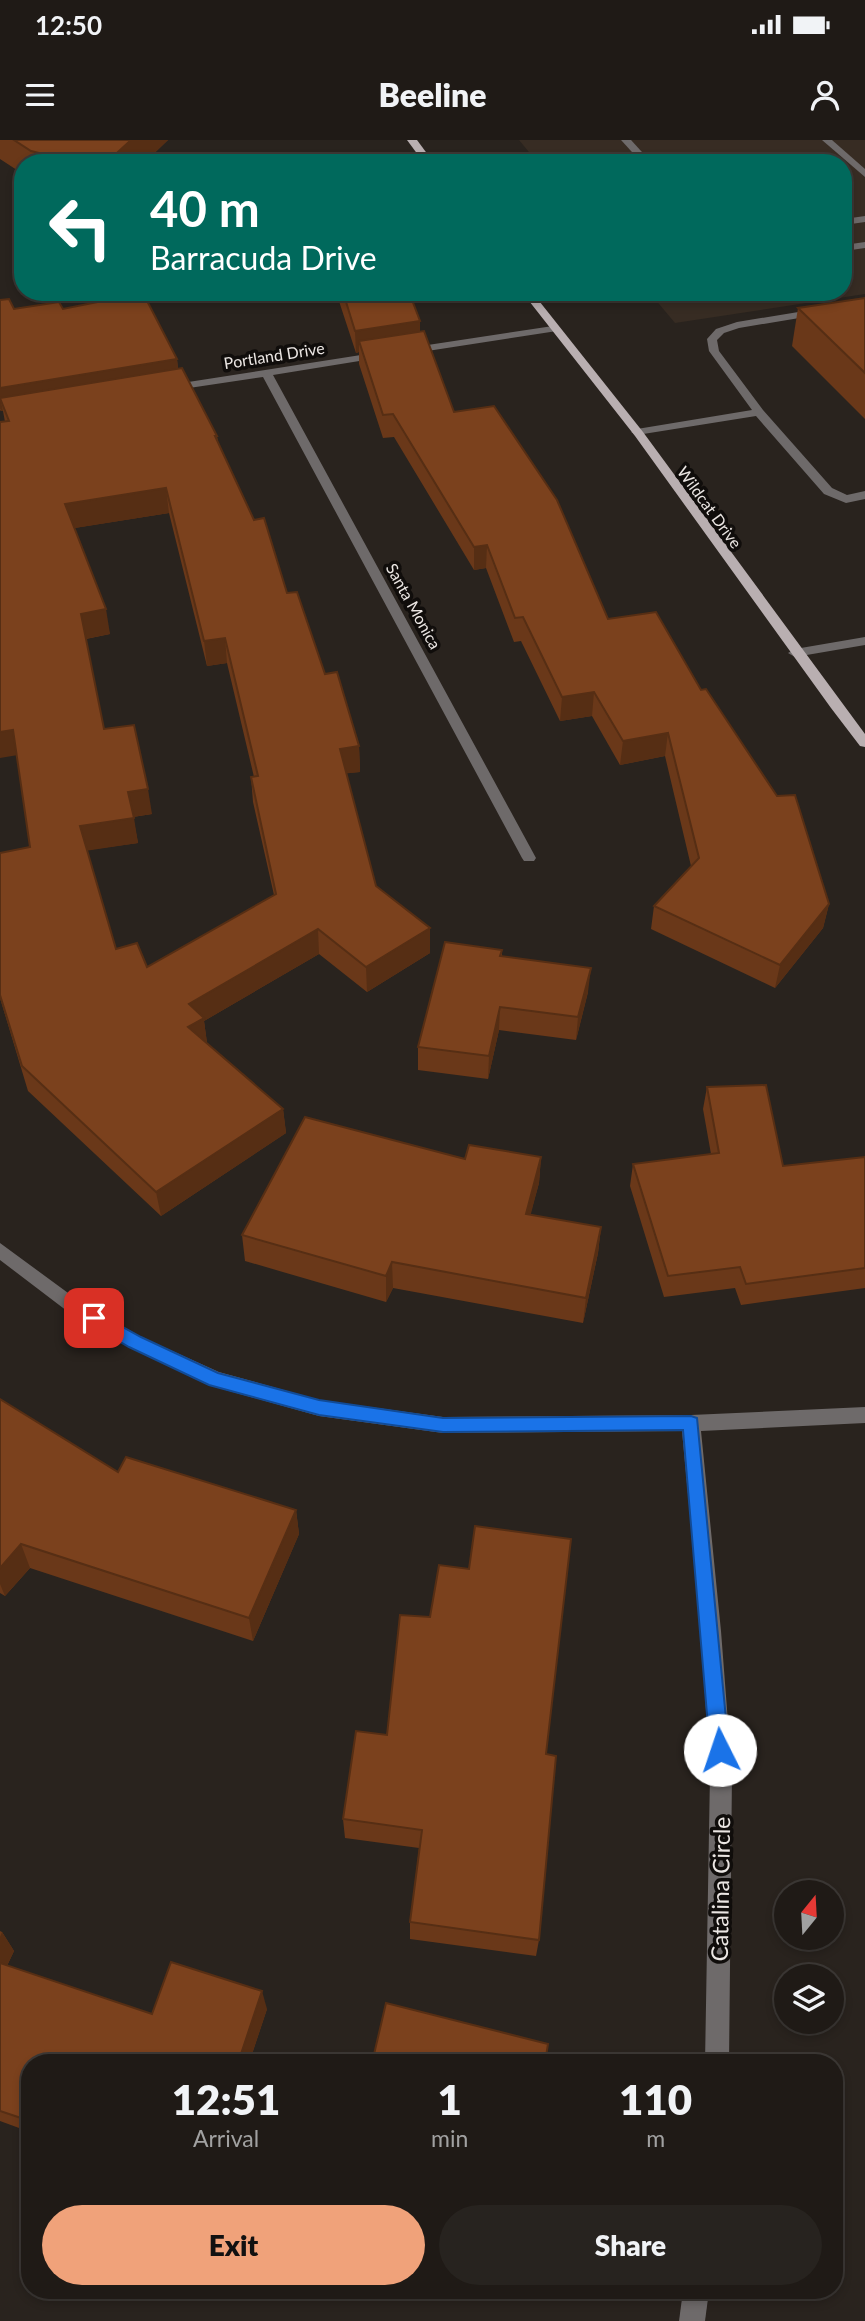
<!DOCTYPE html>
<html lang="en">
<head>
<meta charset="utf-8">
<style>
	body { margin:0; font-family:Lato,sans-serif; background:#27231f; color:#f1f3f6; height:100vh; display:flex; flex-direction:column; font-size:26px; white-space:nowrap }
	* { box-sizing:border-box; margin:0 }
	p { font-size:23px; color:#a1a1a1 }
	.icon { flex:none; width:38px; height:38px; fill:none; stroke:currentColor; stroke-width:2; stroke-linecap:round; stroke-linejoin:round }
	.map { position:relative; flex:1; overflow:hidden }
	.drawer { position:absolute; left:21px; top:1914px; width:822px; height:245px; display:flex; flex-direction:column; background:#1f1a16; border-radius:28px; box-shadow:0 4px 10px #0003,0 0 0 2px #3c3835 }
	.drawer>* { flex:none }
	.hud { position:absolute; left:14px; top:14px; width:838px; height:147px; border-radius:28px; box-shadow:0 4px 10px #0003,0 0 0 2px #3c3835; background:#00695c; color:#fff; overflow:hidden }
	.needle { width:46px; rotate:18deg }
	.tools { position:absolute; left:774px; top:1740px; display:grid; gap:14px }
	.tools a { display:grid; place-items:center; width:70px; height:70px; border-radius:50%; background:#1f1a16; box-shadow:0 4px 10px #0003,0 0 0 2px #3c3835; font-size:35px }
	.pin { position:absolute; display:grid; place-items:center; width:60px; height:60px; color:#fff; margin:-30px; border-radius:14px; box-shadow:0 4px 10px #0006 }
	.me { position:absolute; width:77px; margin:-38px; rotate:356deg; stroke-linejoin:round; filter:drop-shadow(0 0 5px #0008) }
	.turn { display:flex; align-items:center; gap:24px; height:147px; padding:0 21px; font-size:32px }
	.turn .icon { width:91px; height:91px; stroke-width:2.5 }
	.turn b { display:block; font-size:49px; line-height:60px }
	.eta { display:flex; justify-content:space-evenly; align-items:center; height:119px; text-align:center }
	.eta b { font-size:42px; font-weight:800; line-height:49px }
	.action { display:flex; gap:14px; margin-top:auto; padding:14px 21px }
	.action a { flex:1; height:80px; border-radius:42px; background:#f0a27a; color:#111; font-size:28px; font-weight:800; line-height:80px; text-align:center }
	.action a+a { background:#27231f; color:#f1f3f6 }
	.status { display:flex; justify-content:space-between; align-items:center; height:49px; padding:0 35px; background:#1f1a16; direction:ltr }
	.status svg { height:19px; fill:currentColor }
	header { display:flex; justify-content:space-between; align-items:center; height:91px; padding:0 21px; background:#1f1a16; font-size:32px; font-weight:800 }
	.map>svg:first-child { display:block }
	.built { fill:#372c23 }
	.lines { fill:none; stroke-linecap:round; stroke-linejoin:round }
	.minor { fill:#6e6a6a; fill-rule:evenodd }
	.major { fill:#b9afb1; fill-rule:evenodd }
	.wall { fill:#6a3819; fill-rule:evenodd }
	.shaded-wall { fill:#562e14 }
	.building { fill:#7b411d; stroke:#562e14; stroke-width:2; fill-rule:evenodd }
	.route { fill:#1a73e8; stroke:#114b97; stroke-width:2 }
	.labels { text-anchor:middle; dominant-baseline:central; stroke-width:7; stroke-linejoin:round; paint-order:stroke }
	.far-street-label { font-size:16px; fill:#ebe6e3; stroke:#100d0b }
	.near-street-label { font-size:23px; fill:#ebe6e3; stroke:#100d0b }
</style>
</head>
<body>
<div class="status"><b>12:50</b><svg viewBox="0 0 49 12"><path d="M0 12V9h3v3zM5 12V6h3v6zM10 12V3h3v9zM15 12V0h3v12zM26 1h20v11H26zM47 4h2v5h-2z"/></svg></div>
<header><svg class="icon" aria-label="menu" viewBox="0 0 24 24"><path d="M4 6h16M4 12h16M4 18h16"/></svg>Beeline<svg class="icon" aria-label="person" viewBox="0 0 24 24"><circle cx="12" cy="8" r="4"/><path d="M4 21q1-7 8-7t8 7"/></svg></header>
<div class="map">
<svg width="865" height="2181" viewBox="0 0 865 2181">
	<rect width="100%" height="100%" fill="#29231e"/>
	<polygon class="built" points="519,0 865,0 865,154 675,183 649,152 844,152 844,23 538,23"/>
	<g class="lines">
		<g class="minor">
			<polygon points="621,0 631,0 652,23 642,23"/>
			<polygon points="822,0 832,0 865,29 865,37"/>
			<polygon points="865,76 865,82 844,85 844,79"/>
			<polygon points="865,102 865,108 844,111 844,105"/>
			<polygon points="865,161 865,167 739,188 724,193 717,200 719,211 763,270 832,348 847,355 865,351 865,359 846,363 824,354 756,276 637,295 631,292 637,289 752,270 709,211 707,199 716,189 737,182"/>
			<polygon points="553,186 557,187 557,191 408,214 403,211 408,208"/>
			<polygon points="380,212 384,213 384,217 273,235 536,718 534,721 524,721 522,718 263,237 169,251 163,248 169,245"/>
			<polygon points="865,497 865,505 795,517 788,513 795,509"/>
			<polygon points="0,1103 79,1161 141,1197 219,1232 319,1260 443,1277 691,1275 865,1267 865,1283 701,1291 721,1491 732,1634 729,1923 705,1923 710,1634 701,1491 682,1291 443,1293 319,1276 208,1245 129,1207 67,1171 0,1120"/>
			<polygon points="683,2151 709,2151 705,2181 679,2181"/>
		</g>
		<g class="major">
			<polygon points="407,0 417,0 434,23 424,23"/>
			<polygon points="522,152 532,152 643,292 865,594 865,607 860,606 831,568 635,296"/>
		</g>
	</g>
	<g class="wall">
		<polygon points="0,0 168,0 144,23 23,23 23,34 0,19"/>
		<polygon points="336,152 409,152 420,192 454,272 608,479 701,550 829,764 823,788 775,848 651,789 654,766 691,726 665,616 620,625 592,576 560,581 521,501 514,502 486,428 474,430 394,297 383,298 359,224 359,212 356,213"/>
		<polygon points="865,158 865,279 792,206 798,168"/>
		<path d="M0,160l14,9h49l114,50 1,10 39,67 1,6 69,151 72,153 1,26 -14,1 30,113 54,67 -63,39 -48,-38 -115,67 3,22h-1l77,66 3,24 -125,83 -133,-125 -28,-93v-145l30,-6 -25,-425 -2,-11h-2l-1,-1zM169,373l38,153 20,-3 27,114h-3l2,25 21,93 -127,72 -31,-18 -29,-99 51,-7 -5,-26 19,-3 -48,-85 -18,-90 24,-5 -36,-106z"/>
		<polygon points="502,810 502,817 588,852 576,900 499,890 488,939 418,930 418,907"/>
		<polygon points="707,947 783,1026 865,1017 865,1148 741,1165 735,1148 664,1157 630,1046 633,1024 711,1014 703,969"/>
		<polygon points="541,1017 539,1043 530,1075 601,1087 598,1113 583,1183 393,1148 386,1162 245,1121 242,1095 465,1019"/>
		<polygon points="0,1259 118,1332 296,1370 299,1394 253,1501 30,1428 5,1456 0,1453"/>
		<polygon points="546,1614 539,1800 536,1816 410,1799 410,1782 419,1708 345,1698 343,1679"/>
		<polygon points="0,1791 2,1792 14,1811 7,1826 152,1874 267,1869 249,1923 30,1923 30,1992 0,1981"/>
	</g>
	<g class="shaded-wall">
		<polygon points="131,0 168,0 144,23 106,23"/>
		<polygon points="420,181 420,203 359,201 359,212 356,213 355,191"/>
		<polygon points="177,219 179,241 0,258 0,248"/>
		<polygon points="0,258 3,271 1,271 0,268"/>
		<polygon points="166,348 169,373 69,389 65,364"/>
		<polygon points="487,405 486,428 474,430 474,407"/>
		<polygon points="106,469 110,494 85,499 81,474"/>
		<polygon points="225,498 227,523 207,526 204,501"/>
		<polygon points="594,552 592,576 560,581 562,557"/>
		<polygon points="13,590 18,615 0,618 0,592"/>
		<polygon points="668,593 665,616 620,625 623,601"/>
		<polygon points="359,606 360,632 341,634 340,609"/>
		<polygon points="148,649 152,674 132,677 128,652"/>
		<polygon points="134,678 138,703 85,711 80,686"/>
		<polygon points="829,764 823,788 775,848 780,825"/>
		<polygon points="430,788 430,813 367,852 366,827"/>
		<polygon points="318,789 319,814 204,881 207,903 191,912 188,887 189,864"/>
		<polygon points="591,828 588,852 576,900 578,877"/>
		<polygon points="500,867 499,890 488,939 489,916"/>
		<polygon points="283,969 286,993 161,1076 156,1052"/>
		<polygon points="541,1017 539,1043 524,1100 526,1074"/>
		<polygon points="601,1087 598,1113 583,1183 586,1158"/>
		<polygon points="392,1122 393,1148 386,1162 386,1136"/>
		<polygon points="296,1370 299,1394 253,1501 249,1478"/>
		<polygon points="21,1404 30,1428 5,1456 0,1444 0,1428"/>
		<polygon points="2,1792 14,1811 1,1838 0,1837 0,1797"/>
		<polygon points="262,1851 267,1869 249,1923 238,1923"/>
	</g>
	<g class="building">
		<polygon points="14,0 131,0 106,23 79,23 31,11"/>
		<polygon points="343,152 409,152 420,181 355,191"/>
		<polygon points="143,153 177,219 0,248 0,160 9,159 14,169 59,162 63,169"/>
		<polygon points="865,158 865,233 798,168"/>
		<polygon points="424,191 454,272 494,266 557,360 608,479 656,472 701,550 706,549 777,656 795,655 829,764 780,825 654,766 699,718 668,593 623,601 594,552 562,557 523,477 515,478 487,405 474,407 393,274 383,275 359,201"/>
		<path d="M182,228l35,68h-2l39,84 10,-2 23,75 10,-1 28,82 12,-2 22,74 -19,3 36,137 54,42 -64,39 -48,-38 -129,75 15,14 -16,9 95,82 -127,83 -134,-126 -22,-71v-142l30,-6 -17,-117 -13,2v-310l9,-1 -9,-23zM166,348l38,153 21,-3 33,138 -7,1 25,117 -129,73 -10,-24 -21,6 -36,-123 54,-8 -6,-26 20,-3 -14,-64 -30,4 -23,-115 25,-5 -41,-105z"/>
		<polygon points="445,802 502,810 500,816 591,828 578,877 500,867 489,916 418,907"/>
		<polygon points="766,945 783,1026 865,1017 865,1128 746,1144 740,1127 668,1136 633,1024 719,1013 707,947"/>
		<polygon points="305,977 465,1019 469,1005 541,1017 526,1074 601,1087 586,1158 392,1122 386,1136 242,1095"/>
		<polygon points="0,1259 118,1332 126,1317 296,1370 249,1478 21,1404 0,1428"/>
		<polygon points="475,1386 571,1399 546,1614 556,1616 539,1800 410,1782 422,1690 343,1679 356,1591 387,1595 400,1475 430,1477 439,1425 469,1429"/>
		<polygon points="171,1822 262,1851 238,1923 30,1923 30,1981 0,1971 0,1823 152,1874"/>
		<polygon points="386,1863 548,1904 545,1923 372,1923"/>
	</g>
	<polygon class="route" points="94,1171 141,1197 218,1233 319,1260 443,1278 691,1276 697,1278 729,1610 727,1617 720,1620 713,1617 710,1610 683,1290 443,1292 319,1275 209,1245 129,1207 88,1183 86,1178 88,1173"/>
	<g class="labels">
		<g class="far-street-label">
			<text transform="translate(274 215) rotate(-9)">Portland Drive</text>
			<text transform="translate(710 367) rotate(54)">Wildcat Drive</text>
			<text transform="translate(414 466) rotate(61)">Santa Monica</text>
		</g>
		<g class="near-street-label">
			<text transform="translate(720 1749) rotate(-89)">Catalina Circle</text>
		</g>
	</g>
</svg>
<div class="tools">
<a><svg class="needle" viewBox="-14 -14 28 28"><path d="M0-13l5 13h-10z" fill="#e53935"/><path d="M0 13l5-13h-10z" fill="#a1a1a1"/></svg></a>
<a><svg class="icon" aria-label="layers" viewBox="0 0 24 24"><path d="M12 4l9 5-9 5-9-5zM3 14l9 5 9-5"/></svg></a>
</div>
<div class="pin" style="left:94px;top:1178px;background:#d93025"><svg class="icon" aria-label="arrive" viewBox="0 0 24 24"><path d="M6 21V4h12l-3 4 3 4H6"/></svg></div>
<svg class="me" style="left:720px;top:1610px" viewBox="-20 -20 40 40"><circle r="19" fill="#fff"/><path d="M0-13L10 11 0 6-10 11z" fill="#1a73e8"/></svg>
<div class="hud">
<div class="turn"><svg class="icon" aria-label="left" viewBox="0 0 24 24"><path d="M17 20v-9H6M10 6l-5 5 5 5"/></svg><div><b>40 m</b>Barracuda Drive</div></div>
</div>
<section class="drawer">
<div class="eta">
<div><b>12:51</b><p>Arrival</p></div>
<div><b>1</b><p>min</p></div>
<div><b>110</b><p>m</p></div>
</div>
<div class="action"><a>Exit</a><a>Share</a></div>
</section>
</div>
</body>
</html>
